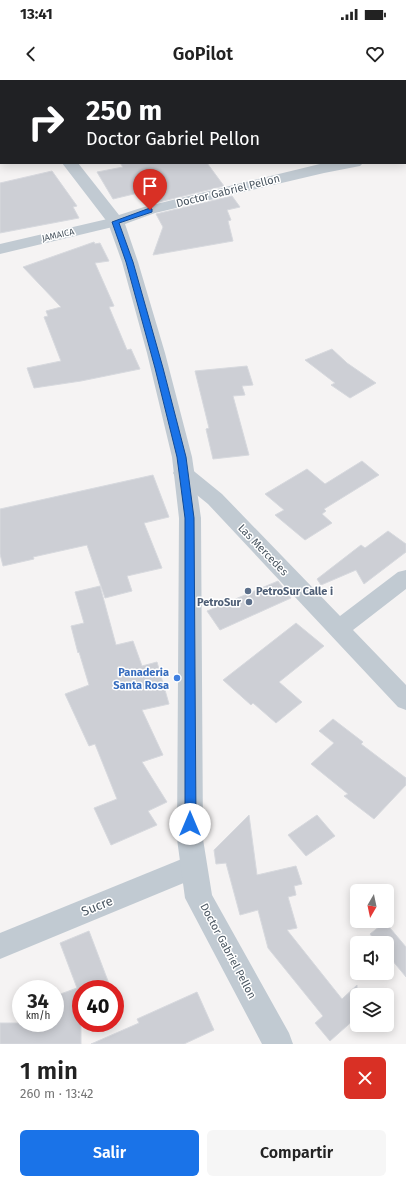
<!DOCTYPE html>
<html lang="es">
<head>
<meta charset="utf-8">
<style>
	body { margin:0; font-family:"Fira Sans",sans-serif; background:#f6f6f6; color:#222; height:100vh; display:flex; flex-direction:column; font-size:15px; white-space:nowrap }
	* { box-sizing:border-box; margin:0 }
	p { font-size:13px; color:#767676 }
	.icon { flex:none; width:22px; height:22px; fill:none; stroke:currentColor; stroke-width:2; stroke-linecap:round; stroke-linejoin:round }
	.map { position:relative; height:964px; overflow:hidden }
	.side { display:flex; flex-direction:column; background:#fff; flex:1 }
	.side>* { flex:none }
	.top-card { position:absolute; left:0px; top:0px; width:406px; height:84px; box-shadow:0 2px 10px #0003; background:#202124; color:#fff; overflow:hidden }
	.needle { width:26px; rotate:189deg }
	.fabs { position:absolute; left:350px; top:804px; display:grid; gap:8px }
	.fabs a { display:grid; place-items:center; width:44px; height:44px; border-radius:6px; background:#fff; box-shadow:0 2px 10px #0003; font-size:20px }
	.speed { position:absolute; left:12px; top:900px; display:flex; gap:8px; font-size:20px; font-weight:700; text-align:center }
	.speed>* { display:grid; place-content:center; width:52px; height:52px; border-radius:50%; background:#fff; box-shadow:0 2px 10px #0003; line-height:1 }
	.speed small { font-size:10px; font-weight:400 }
	.speed .limit { border:6px solid #d22; background:#fff; color:#111 }
	.pin { position:absolute; display:grid; place-items:center; width:34px; height:34px; color:#fff; margin:-41px -17px; border-radius:50% 50% 50% 0; rotate:-45deg; box-shadow:0 0 4px #0007 }
	.pin .icon { rotate:45deg }
	.me { position:absolute; width:44px; margin:-22px; rotate:0deg; stroke-linejoin:round; filter:drop-shadow(0 0 3px #0008) }
	.turn { display:flex; align-items:center; gap:14px; height:84px; padding:0 20px; font-size:18px }
	.turn .icon { width:52px; height:52px; stroke-width:2.5 }
	.turn b { display:block; font-size:28px; line-height:34px }
	.round { display:grid; place-items:center; flex:none; width:42px; height:42px; border-radius:6px; background:#f6f6f6 }
	.headline { display:flex; align-items:center; justify-content:space-between; height:68px; padding:0 20px }
	h1 { font-size:24px; font-weight:600; line-height:30px }
	.button { display:flex; gap:8px; margin-top:auto; padding:8px 20px }
	.button a { flex:1; height:46px; border-radius:6px; background:#1a73e8; color:#fff; font-size:16px; font-weight:600; line-height:46px; text-align:center }
	.button a+a { background:#f6f6f6; color:#222 }
	.status { display:flex; justify-content:space-between; align-items:center; height:28px; padding:0 20px; background:#fff; direction:ltr }
	.status svg { height:11px; fill:currentColor }
	header { display:flex; justify-content:space-between; align-items:center; height:52px; padding:0 20px; background:#fff; font-size:18px; font-weight:600 }
	.map>svg:first-child { display:block }
	.building { fill:#cdcfd5; stroke:#d7d9de }
	.lines { fill:none; stroke-linecap:round; stroke-linejoin:round }
	.minor { fill:#c1cad2; fill-rule:evenodd }
	.tertiary { fill:#c1cad2; fill-rule:evenodd }
	.route { fill:#1a73e8; stroke:#114b97 }
	.service-dot { fill:#5c6f8a; stroke:#fff; stroke-width:1.5 }
	.shop-dot { fill:#3f7fe0; stroke:#fff; stroke-width:1.5 }
	.labels { text-anchor:middle; dominant-baseline:central; stroke-width:3; stroke-linejoin:round; paint-order:stroke }
	.far-street-label { font-size:9px; fill:#4a5661; stroke:#fff }
	.street-label { font-size:11px; fill:#4a5661; stroke:#fff }
	.service-label { font-size:11px; font-weight:bold; fill:#4e5e75; stroke:#fff; text-anchor:start }
	.shop-label { font-size:11px; font-weight:bold; fill:#366cbe; stroke:#fff; text-anchor:end }
	.near-street-label { font-size:13px; fill:#4a5661; stroke:#fff }
</style>
</head>
<body>
<div class="status"><b>13:41</b><svg viewBox="0 0 49 12"><path d="M0 12V9h3v3zM5 12V6h3v6zM10 12V3h3v9zM15 12V0h3v12zM26 1h20v11H26zM47 4h2v5h-2z"/></svg></div>
<header><svg class="icon" aria-label="back" viewBox="0 0 24 24"><path d="M15 5l-7 7 7 7"/></svg>GoPilot<svg class="icon" aria-label="heart" viewBox="0 0 24 24"><path d="M12 20l-8-8c-3-5 5-10 8-4 3-6 11-1 8 4z"/></svg></header>
<div class="map">
<svg width="406" height="964" viewBox="0 0 406 964">
	<rect width="100%" height="100%" fill="#f5f3f3"/>
	<g class="building">
		<polygon points="120,83 207,83 224,106 151,124 146,116 140,117 138,113 113,119 97,92 123,87"/>
		<polygon points="52,91 77,126 73,127 79,138 0,153 0,103"/>
		<polygon points="232,116 240,127 227,130 231,140 228,141 233,161 153,175 163,147 156,134"/>
		<polygon points="94,162 95,164 100,163 109,181 95,183 114,226 109,227 127,270 131,269 140,289 81,301 34,308 27,288 61,281 44,237 48,236 46,231 61,227 23,187"/>
		<polygon points="332,269 347,283 376,303 350,318 331,305 335,303 305,280"/>
		<polygon points="247,286 253,305 242,306 245,315 233,316 249,375 213,379 206,349 209,348 195,291"/>
		<polygon points="362,381 379,395 324,429 326,431 322,434 332,443 305,460 275,435 284,430 265,414 307,389 325,404"/>
		<polygon points="153,395 169,437 144,443 162,488 127,496 132,511 105,518 87,465 33,477 34,479 3,486 0,474 0,429"/>
		<polygon points="388,451 406,464 406,472 364,504 356,490 321,505 317,499 361,465 365,468"/>
		<polygon points="278,501 291,518 220,550 207,531"/>
		<polygon points="100,506 116,565 133,561 142,586 157,582 169,624 142,630 163,675 142,682 167,722 148,731 157,745 111,765 94,728 117,719 95,664 89,666 65,614 89,605 79,572 78,573 71,546 84,543 75,512"/>
		<polygon points="296,543 324,566 279,602 302,622 276,643 253,623 251,625 223,600"/>
		<polygon points="333,639 363,662 361,664 406,698 406,705 374,739 344,716 348,714 311,684 334,663 319,651"/>
		<polygon points="249,735 257,795 296,786 302,804 294,806 296,815 288,817 297,848 287,850 342,919 357,905 357,937 330,961 315,943 323,936 268,868 258,830 240,835 226,783 216,784 214,770"/>
		<polygon points="317,735 335,756 306,776 288,755"/>
		<polygon points="385,842 406,867 406,897 387,874 387,863 377,863 370,854"/>
		<polygon points="89,851 111,909 81,909 81,964 0,964 0,943 55,943 55,916 77,908 60,863"/>
		<polygon points="197,912 214,950 184,964 91,964 139,943 137,939"/>
	</g>
	<g class="lines">
		<g class="minor">
			<polygon points="116,137 121,139 124,142 121,145 0,174 0,164"/>
			<polygon points="183,386 190,388 222,414 340,536 398,492 406,490 406,509 353,550 406,605 406,630 398,627 208,424 176,398 173,393 176,388"/>
			<polygon points="194,774 203,777 207,786 203,795 0,879 0,853"/>
		</g>
		<g class="tertiary">
			<polygon points="1,0 15,0 16,1 2,1"/>
			<polygon points="405,74 406,74 406,84 403,83 405,83"/>
			<polygon points="62,83 78,83 119,135 144,127 324,83 363,83 360,86 324,93 155,133 125,144 138,182 165,273 192,377 201,438 203,759 212,815 289,953 293,964 262,964 185,818 177,759 179,438 172,377 147,273 122,182 108,143"/>
		</g>
	</g>
	<polygon class="route" points="150,128 152,129 152,132 119,143 133,182 163,288 186,377 194,438 196,744 194,747 190,748 186,747 185,744 185,438 177,377 155,288 126,182 112,142"/>
	<g class="service-dot">
		<circle cx="248" cy="511" r="4"/>
		<circle cx="249" cy="522" r="4"/>
	</g>
	<circle class="shop-dot" cx="177" cy="598" r="4"/>
	<g class="labels">
		<g class="far-street-label">
			<text transform="translate(58 155) rotate(-13)">JAMAICA</text>
		</g>
		<g class="street-label">
			<text transform="translate(228 111) rotate(-14)">Doctor Gabriel Pellon</text>
			<text transform="translate(263 470) rotate(46)">Las Mercedes</text>
			<text transform="translate(228 871) rotate(62)">Doctor Gabriel Pellon</text>
		</g>
		<g class="service-label">
			<text x="256" y="511">PetroSur Calle i</text>
			<text x="241" y="522" text-anchor="end">PetroSur</text>
		</g>
		<g class="shop-label">
			<text x="169" y="592">Panaderia<tspan x="169" dy="13">Santa Rosa</tspan></text>
		</g>
		<g class="near-street-label">
			<text transform="translate(97 826) rotate(-22)">Sucre</text>
		</g>
	</g>
</svg>
<div class="fabs">
<a><svg class="needle" viewBox="-14 -14 28 28"><path d="M0-13l5 13h-10z" fill="#e53935"/><path d="M0 13l5-13h-10z" fill="#767676"/></svg></a>
<a><svg class="icon" aria-label="sound" viewBox="0 0 24 24"><path d="M4 9h4l5-4v14l-5-4H4zM17 9q2 3 0 6"/></svg></a>
<a><svg class="icon" aria-label="layers" viewBox="0 0 24 24"><path d="M12 4l9 5-9 5-9-5zM3 14l9 5 9-5"/></svg></a>
</div>
<div class="speed"><div>34<small>km/h</small></div><div class="limit">40</div></div>
<div class="pin" style="left:150px;top:130px;background:#d93025"><svg class="icon" aria-label="arrive" viewBox="0 0 24 24"><path d="M6 21V4h12l-3 4 3 4H6"/></svg></div>
<svg class="me" style="left:190px;top:744px" viewBox="-20 -20 40 40"><circle r="19" fill="#fff"/><path d="M0-13L10 11 0 6-10 11z" fill="#1a73e8"/></svg>
<div class="top-card">
<div class="turn"><svg class="icon" aria-label="right" viewBox="0 0 24 24"><path d="M7 20v-9h11M14 6l5 5-5 5"/></svg><div><b>250 m</b>Doctor Gabriel Pellon</div></div>
</div>
</div>
<section class="side">
<div class="headline"><div><h1>1 min</h1><p>260 m · 13:42</p></div><a class="round" style="background:#d93025;color:#fff"><svg class="icon" aria-label="close" viewBox="0 0 24 24"><path d="M6 6l12 12M18 6L6 18"/></svg></a></div>
<div class="button"><a>Salir</a><a>Compartir</a></div>
</section>
</body>
</html>
